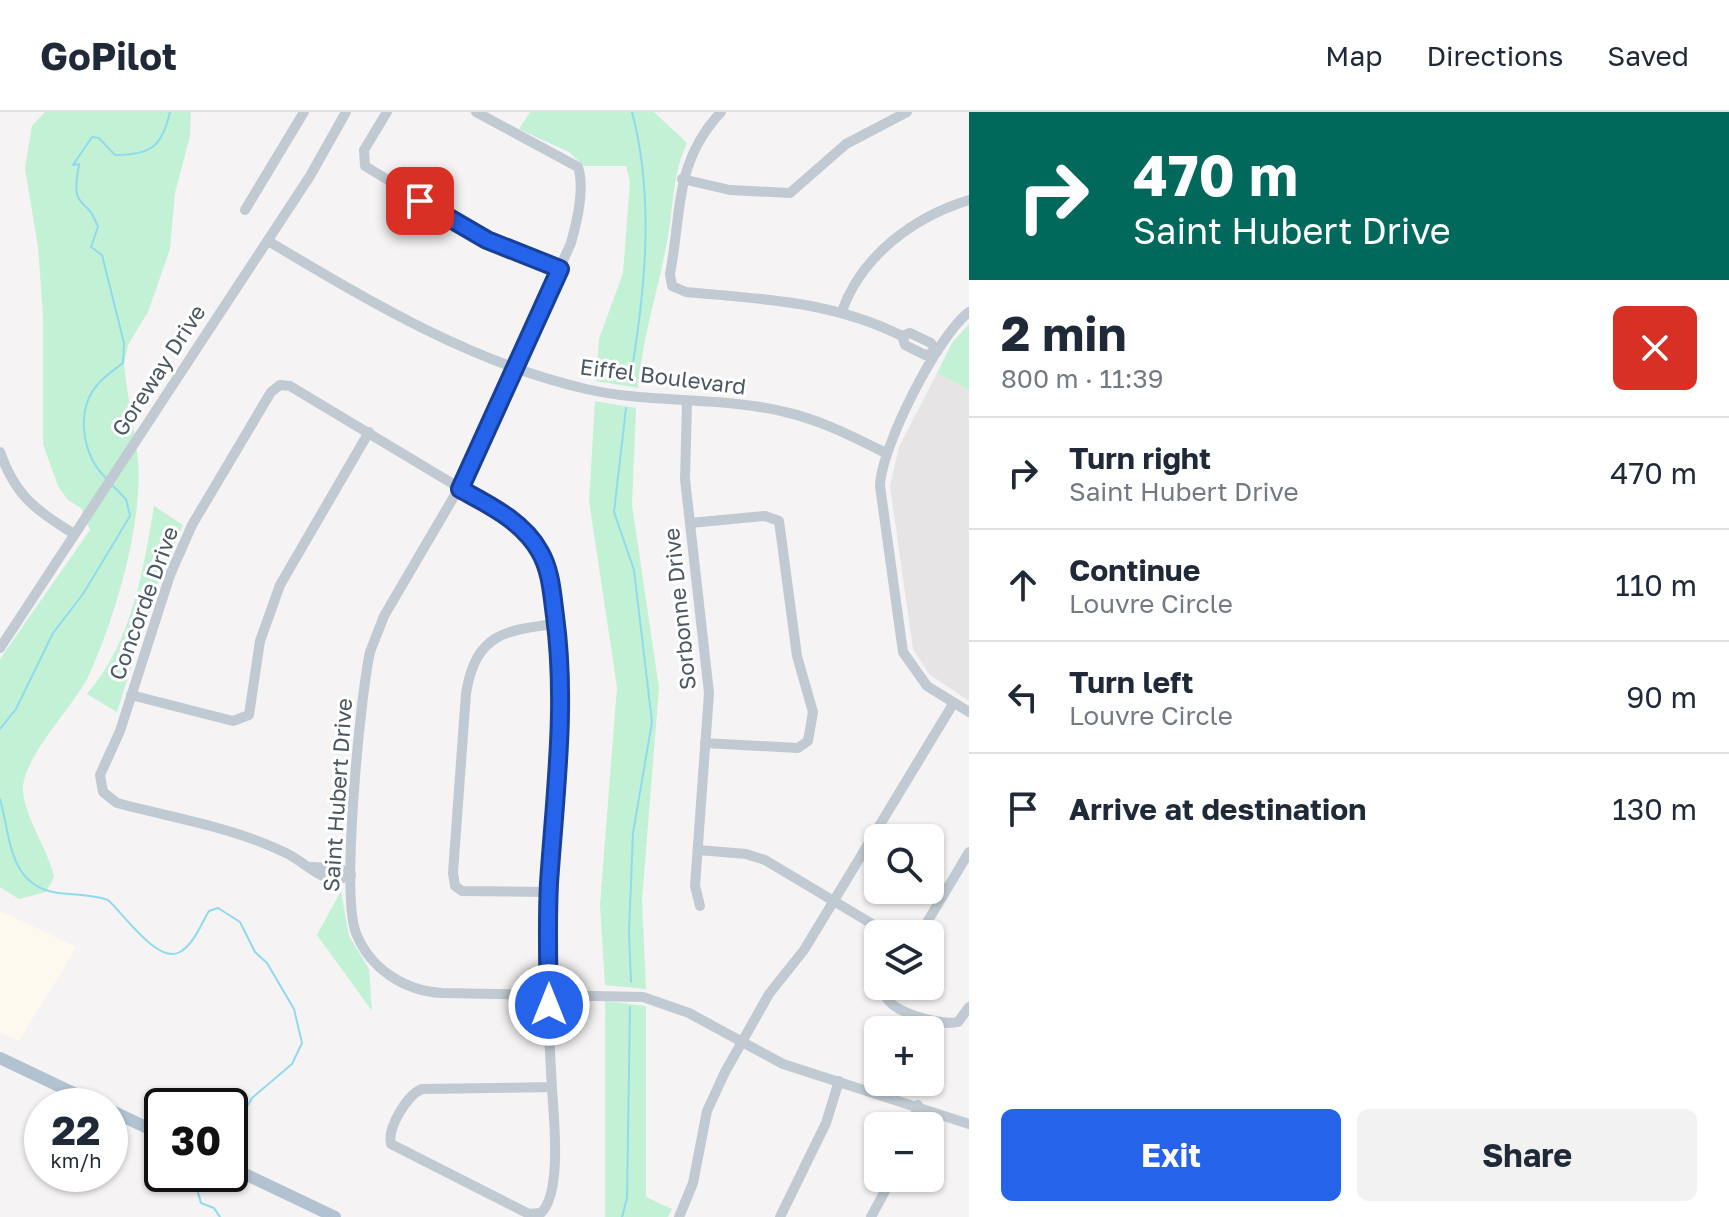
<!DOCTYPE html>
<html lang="en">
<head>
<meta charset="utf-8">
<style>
	body { margin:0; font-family:"Golos Text",sans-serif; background:#f2f2f3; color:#1f2937; height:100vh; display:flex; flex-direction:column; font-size:30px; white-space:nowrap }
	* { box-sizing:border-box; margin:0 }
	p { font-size:26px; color:#747a83 }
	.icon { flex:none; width:44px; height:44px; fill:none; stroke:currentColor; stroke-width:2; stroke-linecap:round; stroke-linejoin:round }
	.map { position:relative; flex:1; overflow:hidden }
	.sheet { display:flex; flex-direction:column; background:#fff; width:760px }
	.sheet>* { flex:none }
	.banner { background:#00695c; color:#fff; overflow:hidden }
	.tools { position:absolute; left:864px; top:712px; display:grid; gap:16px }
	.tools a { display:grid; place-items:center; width:80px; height:80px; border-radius:12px; background:#fff; box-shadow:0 2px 6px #0004; font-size:40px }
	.speed { position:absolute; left:24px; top:976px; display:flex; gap:16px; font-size:40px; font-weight:700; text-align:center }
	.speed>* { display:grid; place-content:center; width:104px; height:104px; border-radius:50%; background:#fff; box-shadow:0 2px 6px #0004; line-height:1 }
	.speed small { font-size:20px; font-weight:400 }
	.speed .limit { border:4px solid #111; border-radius:12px; background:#fff; color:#111 }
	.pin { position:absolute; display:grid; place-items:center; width:68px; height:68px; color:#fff; margin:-34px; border-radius:16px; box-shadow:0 4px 12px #0006 }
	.me { position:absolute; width:88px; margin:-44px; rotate:0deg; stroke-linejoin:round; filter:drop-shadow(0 0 6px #0008) }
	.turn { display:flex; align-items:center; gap:28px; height:168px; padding:0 32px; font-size:36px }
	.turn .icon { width:104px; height:104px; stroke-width:2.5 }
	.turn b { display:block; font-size:56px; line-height:68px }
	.round { display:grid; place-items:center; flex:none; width:84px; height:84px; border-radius:12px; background:#f2f2f3 }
	.headline { display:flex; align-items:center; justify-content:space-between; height:136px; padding:0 32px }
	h1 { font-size:48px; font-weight:700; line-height:60px }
	.primary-button { display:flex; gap:16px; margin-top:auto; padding:16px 32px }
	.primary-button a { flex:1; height:92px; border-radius:12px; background:#2563eb; color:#fff; font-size:32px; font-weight:700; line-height:92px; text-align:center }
	.primary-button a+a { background:#f2f2f3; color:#1f2937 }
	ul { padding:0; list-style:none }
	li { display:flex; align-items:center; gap:24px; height:112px; padding:0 32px; border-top:2px solid #e0e1e3 }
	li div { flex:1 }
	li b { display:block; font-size:30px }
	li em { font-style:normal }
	header { display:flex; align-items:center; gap:48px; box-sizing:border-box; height:112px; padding:0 40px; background:#fff; border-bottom:2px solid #e0e1e3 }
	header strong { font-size:38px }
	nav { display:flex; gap:44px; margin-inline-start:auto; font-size:28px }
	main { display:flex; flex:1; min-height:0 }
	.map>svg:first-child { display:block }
	.commercial { fill:#fdf9ef }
	.education { fill:#e6e4e5 }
	.green { fill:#c3f1d5 }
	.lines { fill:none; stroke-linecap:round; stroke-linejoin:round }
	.stream { stroke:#90daee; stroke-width:2 }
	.minor { stroke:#c1cad2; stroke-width:10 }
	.major { stroke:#b3c2d1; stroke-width:12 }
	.route-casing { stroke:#184099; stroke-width:20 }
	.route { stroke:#2563eb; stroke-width:14 }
	.labels { text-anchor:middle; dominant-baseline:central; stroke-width:6; stroke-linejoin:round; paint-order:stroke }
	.street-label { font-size:22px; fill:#4a5661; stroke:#fff }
</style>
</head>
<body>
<header>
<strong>GoPilot</strong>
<nav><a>Map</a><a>Directions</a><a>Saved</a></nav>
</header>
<main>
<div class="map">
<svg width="969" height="1105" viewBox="0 0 969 1105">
	<rect width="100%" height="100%" fill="#f5f3f3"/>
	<polygon class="commercial" points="0,799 77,835 19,929 0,920"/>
	<polygon class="education" points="937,261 969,278 969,589 929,562 913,537 890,374 899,335"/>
	<g class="green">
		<path d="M45,0h146l-1,24 -15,57 -5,56 -22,63 -20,33 -4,19c3,32 11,64 14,96 5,64 -23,159 -50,217 -15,30 -61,75 -65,109 -2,26 26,64 31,91l-8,15 -27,7 -19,-12v-228l90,-129 -9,-22 -13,-8 -10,-14 -15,-42v-128l-5,-69 -13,-79 7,-42z"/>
		<path d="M530,0h124l33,31c-16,34 -13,68 -21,104 -9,48 -24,92 -28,141l-42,-7 3,-42 24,-66 7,-91 -4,-16h-42l-15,-14 -50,-23z"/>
		<polygon points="969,212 969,278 937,261 952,231"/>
		<polygon points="595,289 636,296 632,393 659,576 642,788 646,877 605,873 600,793 617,575 589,389"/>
		<path d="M154,394l29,19 -24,54 -42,133 -30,-18c45,-52 56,-122 67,-188z"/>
		<polygon points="341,779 349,824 369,857 372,899 317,823"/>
		<polygon points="605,889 646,894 646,1085 672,1097 668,1105 605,1105"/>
	</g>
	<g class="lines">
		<g class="stream">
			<path d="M630,269c15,-88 25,-182 2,-269"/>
			<polyline points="626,296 614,400 634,458 652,610 633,721 629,820 631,870"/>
			<path d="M106,366c-24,-23 -31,-68 -8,-94 7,-8 17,-15 25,-21l1,-20 -22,-88 -11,-8 7,-20c-12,-35 -28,-12 -19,-63l-6,1 19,-28 7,1 16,17c37,0 47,-9 55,-43"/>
			<polyline points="0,617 16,597 53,521 83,482 130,404 126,387 113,374"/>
			<path d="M0,687c11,38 8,87 58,94 17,2 33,1 50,7 14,12 50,65 72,52 14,-8 21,-28 29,-41l9,-3 22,14 15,30 12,11 27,46 8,34 -10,21 -40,34 -22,38"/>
			<polyline points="204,1062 197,1077 201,1091 214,1096 220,1105"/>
			<polyline points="622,1105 627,1086 630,895"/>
		</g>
		<g class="minor">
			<polyline points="387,0 364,38 365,54 487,128 560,157"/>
			<path d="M476,0l102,55c7,22 -1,54 -7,76l-105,233 -82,140 -14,36c-10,46 -29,243 -14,281 14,36 49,58 86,60l201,4 46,16 94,51 186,60"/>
			<path d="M721,0c-47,50 -39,99 -51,162l2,12 14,6c76,7 146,9 216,44l3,9 20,10 12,-3 -6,-9 -21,-10 -8,3"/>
			<polyline points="682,67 730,78 790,81 846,32 907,0"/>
			<polyline points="245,98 304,0"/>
			<path d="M268,129c101,60 201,121 318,148 65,15 134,7 199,23 36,8 68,25 101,41"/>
			<path d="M842,199c20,-56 72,-94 127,-111"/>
			<path d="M969,200c-31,23 -88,135 -89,174l23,166 24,34 42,26"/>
			<polyline points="687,291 685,367 709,581 695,774 700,794"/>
			<path d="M0,340c16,45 35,57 74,82"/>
			<polyline points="690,411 765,404 779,409 797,544 813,600 808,629 798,636 705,631"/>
			<polyline points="0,536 310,64 346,0"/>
			<polyline points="131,583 233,609 249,603 260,529 280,473 369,320"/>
			<polyline points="698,738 746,742 765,748 889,822"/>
			<polyline points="312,755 339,756 351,763"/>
			<path d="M351,763c-27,13 -42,-11 -65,-22 -53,-26 -113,-35 -169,-50l-14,-11 -3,-17 20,-44 50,-156 22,-50 79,-133 9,-7 10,1 218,131c24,19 37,40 43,70 19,101 3,201 -2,302 -3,67 -1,134 3,200 2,30 10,104 -11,124l-12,1 -138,-70c-4,-16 16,-49 31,-55l130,-2"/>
			<path d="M549,780l-87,-1 -7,-5 -2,-13 13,-180c10,-59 38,-63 90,-69"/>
			<polyline points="920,822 969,740"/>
			<path d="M888,874l-2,11c8,16 55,29 72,25l11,-15"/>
			<polyline points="912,1014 918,993"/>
			<polyline points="679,1105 693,1071 707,999 725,960 769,882 804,838 953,592"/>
			<polyline points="780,1105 826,1011 839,969"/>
			<polyline points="871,1105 892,1066"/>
		</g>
		<g class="major">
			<polyline points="0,946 101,994"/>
			<polyline points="110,998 162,1023"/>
			<polyline points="230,1055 335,1105"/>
		</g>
	</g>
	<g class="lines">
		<g class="route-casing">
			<path id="route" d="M420,89l67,39 73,29 -100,220c29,16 63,32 80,63 11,19 12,42 15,64 12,89 0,178 -6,267 -2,40 -1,82 0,122"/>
		</g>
		<use href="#route" class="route"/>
	</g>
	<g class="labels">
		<g class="street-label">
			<text transform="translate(158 258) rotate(-57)">Goreway Drive</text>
			<text transform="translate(663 264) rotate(7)">Eiffel Boulevard</text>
			<text transform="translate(143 491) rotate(-70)">Concorde Drive</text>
			<text transform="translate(679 497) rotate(-96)">Sorbonne Drive</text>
			<text transform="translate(337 683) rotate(-86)">Saint Hubert Drive</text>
		</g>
	</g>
</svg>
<div class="tools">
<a><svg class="icon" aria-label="search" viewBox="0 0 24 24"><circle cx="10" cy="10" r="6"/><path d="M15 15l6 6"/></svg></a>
<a><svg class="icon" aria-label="layers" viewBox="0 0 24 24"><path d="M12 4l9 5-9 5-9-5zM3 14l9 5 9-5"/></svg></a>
<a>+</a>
<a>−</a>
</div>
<div class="speed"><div>22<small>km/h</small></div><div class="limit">30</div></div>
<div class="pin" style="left:420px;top:89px;background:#d93025"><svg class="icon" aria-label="arrive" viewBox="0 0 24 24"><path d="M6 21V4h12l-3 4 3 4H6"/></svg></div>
<svg class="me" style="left:549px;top:893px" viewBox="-20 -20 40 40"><circle r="17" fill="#2563eb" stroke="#fff" stroke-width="3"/><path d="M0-11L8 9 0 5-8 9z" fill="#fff"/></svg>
</div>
<section class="sheet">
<div class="banner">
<div class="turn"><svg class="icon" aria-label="right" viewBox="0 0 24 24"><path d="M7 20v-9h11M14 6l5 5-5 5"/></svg><div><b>470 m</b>Saint Hubert Drive</div></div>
</div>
<div class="headline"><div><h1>2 min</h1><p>800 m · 11:39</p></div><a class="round" style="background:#d93025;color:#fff"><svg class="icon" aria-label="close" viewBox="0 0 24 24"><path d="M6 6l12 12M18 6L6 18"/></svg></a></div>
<ul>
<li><svg class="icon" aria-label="right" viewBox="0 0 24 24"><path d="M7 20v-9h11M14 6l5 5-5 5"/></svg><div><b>Turn right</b><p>Saint Hubert Drive</p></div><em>470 m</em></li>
<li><svg class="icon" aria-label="ahead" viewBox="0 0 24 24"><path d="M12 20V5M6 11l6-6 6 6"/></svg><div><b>Continue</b><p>Louvre Circle</p></div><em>110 m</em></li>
<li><svg class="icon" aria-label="left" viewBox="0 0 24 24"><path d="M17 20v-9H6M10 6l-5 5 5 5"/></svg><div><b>Turn left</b><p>Louvre Circle</p></div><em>90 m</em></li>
<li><svg class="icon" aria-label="arrive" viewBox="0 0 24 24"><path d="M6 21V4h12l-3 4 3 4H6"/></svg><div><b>Arrive at destination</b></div><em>130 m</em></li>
</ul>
<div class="primary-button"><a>Exit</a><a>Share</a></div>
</section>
</main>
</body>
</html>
